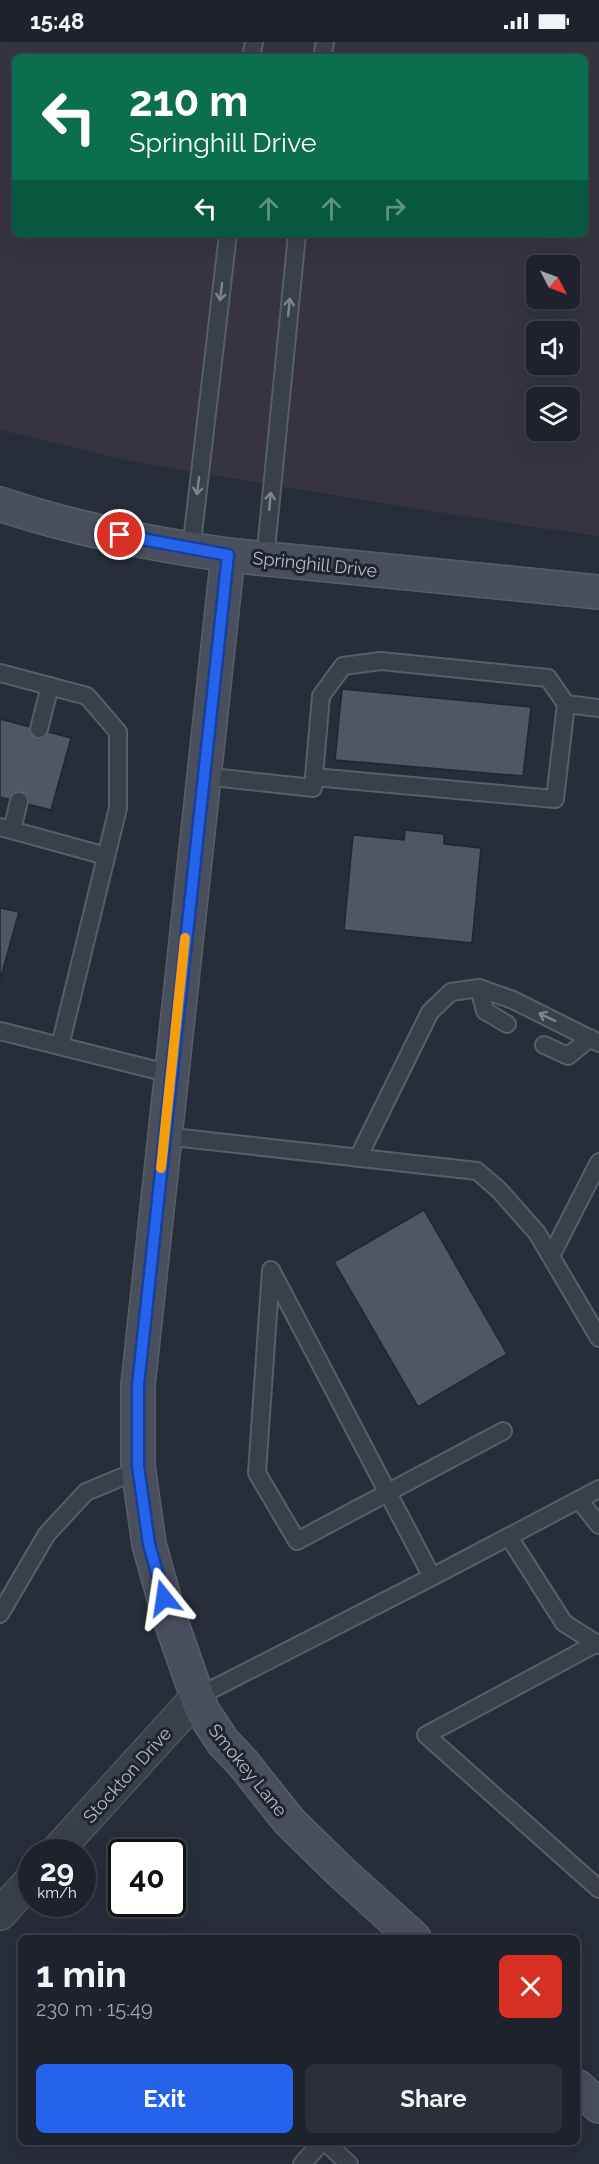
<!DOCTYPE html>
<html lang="en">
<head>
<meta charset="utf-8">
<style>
	body { margin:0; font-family:Raleway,sans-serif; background:#2a2f38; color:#f1f3f6; height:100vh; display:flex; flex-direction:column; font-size:22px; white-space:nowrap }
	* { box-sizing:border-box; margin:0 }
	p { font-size:20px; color:#a0a4a9 }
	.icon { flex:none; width:33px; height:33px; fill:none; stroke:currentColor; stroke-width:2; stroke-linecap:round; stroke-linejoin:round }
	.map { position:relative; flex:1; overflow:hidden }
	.sheet { position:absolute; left:18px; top:1893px; width:562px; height:210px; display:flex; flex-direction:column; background:#1d222c; border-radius:9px; box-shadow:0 6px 24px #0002,0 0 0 2px #3b3f48 }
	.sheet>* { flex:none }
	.banner { position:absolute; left:12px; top:12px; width:576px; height:183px; border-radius:9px; box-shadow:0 6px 24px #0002,0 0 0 2px #3b3f48; background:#0b6e4f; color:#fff; overflow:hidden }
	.needle { width:39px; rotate:131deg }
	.tools { position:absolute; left:526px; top:213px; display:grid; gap:12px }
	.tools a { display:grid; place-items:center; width:54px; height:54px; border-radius:9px; background:#1d222c; box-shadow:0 6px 24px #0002,0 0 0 2px #3b3f48; font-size:30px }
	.speed { position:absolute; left:18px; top:1797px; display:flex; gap:12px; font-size:30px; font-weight:700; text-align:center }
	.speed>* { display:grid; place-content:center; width:78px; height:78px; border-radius:50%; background:#1d222c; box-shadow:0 6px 24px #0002,0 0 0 2px #3b3f48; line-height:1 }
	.speed small { font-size:15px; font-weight:400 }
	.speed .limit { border:3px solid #111; border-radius:9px; background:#fff; color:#111 }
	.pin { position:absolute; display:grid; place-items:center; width:51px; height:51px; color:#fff; margin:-26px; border:3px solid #fff; border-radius:50%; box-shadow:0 2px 6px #0007 }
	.me { position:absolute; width:66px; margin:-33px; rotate:345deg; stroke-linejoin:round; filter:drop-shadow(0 0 4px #0008) }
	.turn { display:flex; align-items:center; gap:21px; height:126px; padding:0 18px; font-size:27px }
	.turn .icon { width:78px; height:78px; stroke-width:2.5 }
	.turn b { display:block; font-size:42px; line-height:51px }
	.lanes { display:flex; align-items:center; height:57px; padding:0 18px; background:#0003; justify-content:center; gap:30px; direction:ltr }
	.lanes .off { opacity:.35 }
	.round { display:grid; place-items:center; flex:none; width:63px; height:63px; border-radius:9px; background:#2a2f38 }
	.headline { display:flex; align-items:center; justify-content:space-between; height:102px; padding:0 18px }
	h1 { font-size:36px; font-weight:700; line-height:45px }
	.button { display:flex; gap:12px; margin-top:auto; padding:12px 18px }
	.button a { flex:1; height:69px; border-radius:9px; background:#2563eb; color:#fff; font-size:24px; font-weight:700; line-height:69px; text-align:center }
	.button a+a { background:#2a2f38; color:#f1f3f6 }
	.status { display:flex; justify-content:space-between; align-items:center; height:42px; padding:0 30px; background:#1d222c; direction:ltr }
	.status svg { height:16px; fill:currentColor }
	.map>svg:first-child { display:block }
	.medical { fill:#36343f; fill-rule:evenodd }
	.building { fill:#505665; stroke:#212731; stroke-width:1.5 }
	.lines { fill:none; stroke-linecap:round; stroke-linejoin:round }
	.lane-casing { stroke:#585e68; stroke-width:20 }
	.street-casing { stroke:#585e68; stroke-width:34 }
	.secondary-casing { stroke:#585e68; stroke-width:36 }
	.lane { stroke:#3a404a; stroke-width:16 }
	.street { stroke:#3a404a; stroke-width:32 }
	.secondary { stroke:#494f5d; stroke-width:33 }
	.oneway { stroke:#7e848e }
	.route-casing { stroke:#184099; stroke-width:15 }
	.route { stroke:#2563eb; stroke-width:10 }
	.slow { stroke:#f59e0b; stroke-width:10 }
	.labels { text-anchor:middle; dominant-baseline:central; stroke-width:6; stroke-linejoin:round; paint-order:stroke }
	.street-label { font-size:18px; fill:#b6bbc6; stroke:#1f252f }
</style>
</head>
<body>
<div class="status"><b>15:48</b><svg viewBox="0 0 49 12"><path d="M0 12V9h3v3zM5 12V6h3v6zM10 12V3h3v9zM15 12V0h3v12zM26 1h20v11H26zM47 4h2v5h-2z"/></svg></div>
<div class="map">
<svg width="599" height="2122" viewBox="0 0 599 2122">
	<rect width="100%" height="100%" fill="#272e3a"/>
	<path class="medical" d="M0,0h599v494l-86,-12 -369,-60 -144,-34zM15,15h570v177h-570zM537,224h33v32h-33zM537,290h33v32h-33zM537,356h33v32h-33z"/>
	<g class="building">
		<polygon points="342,647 531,665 523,734 335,718"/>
		<polygon points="0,677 71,696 51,768 0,755"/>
		<polygon points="405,788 444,792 444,802 481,806 472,901 344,888 353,793 404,798"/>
		<polygon points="0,866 19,870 0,938"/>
		<polygon points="424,1168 507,1312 418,1365 334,1220"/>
	</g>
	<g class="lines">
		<g class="lane-casing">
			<g id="lane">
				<polyline points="251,15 254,0"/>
				<polyline points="322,15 325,0"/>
				<polyline points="191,508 228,192"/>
				<polyline points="265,518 297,192"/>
				<polyline points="0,631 87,654 118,690 118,766 60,1004"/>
				<polyline points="39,687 50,644"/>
				<polyline points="203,734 313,746 321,654 343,624 381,619 548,636 566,662 599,666"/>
				<polyline points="314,735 555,757 566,662"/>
				<polyline points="0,785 106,814"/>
				<polyline points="12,788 19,759"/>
				<polyline points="479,946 485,969 507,982"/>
				<polyline points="0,989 171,1032"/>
				<polyline points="544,1003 568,1014 590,996"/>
				<polyline points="164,1094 477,1129 499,1148 537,1191 599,1296"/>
				<polyline points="358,1116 430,970 451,950 479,946 513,958 599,1001"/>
				<polyline points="551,1214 599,1120"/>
				<polyline points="579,1458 599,1483"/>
				<polyline points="509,1495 564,1581 599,1603"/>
				<polyline points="432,1535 271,1228 257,1431 297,1499 503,1389"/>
				<polyline points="0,1572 47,1492 86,1450 139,1428"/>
				<polyline points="597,1601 426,1693 599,1847"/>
				<polyline points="197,1655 432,1535 599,1447"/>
				<polyline points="325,2100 349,2122"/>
				<polyline points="302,2122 322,2100"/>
			</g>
		</g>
		<g class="street-casing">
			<g id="street">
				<polyline points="56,1810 197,1655"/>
				<polyline points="0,1872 32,1837"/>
			</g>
		</g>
		<g class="secondary-casing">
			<g id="secondary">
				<path d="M0,462c74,25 151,40 228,51l371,37"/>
				<polyline points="228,513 138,1343 138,1424 149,1502 169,1574 202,1668 223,1700 243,1721 289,1779 340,1829 414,1896"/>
				<polyline points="578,2045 599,2064"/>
			</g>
		</g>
		<use href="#lane" class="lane"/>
		<use href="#street" class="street"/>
		<use href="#secondary" class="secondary"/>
	</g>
	<defs><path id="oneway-shaft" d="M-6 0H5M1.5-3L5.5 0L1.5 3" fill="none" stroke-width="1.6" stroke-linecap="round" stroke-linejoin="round" transform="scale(1.5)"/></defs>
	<g class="oneway">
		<use href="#oneway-shaft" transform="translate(221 250) rotate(97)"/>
		<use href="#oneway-shaft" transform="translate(289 265) rotate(-84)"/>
		<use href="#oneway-shaft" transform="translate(198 444) rotate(97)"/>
		<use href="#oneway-shaft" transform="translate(270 459) rotate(-85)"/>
		<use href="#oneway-shaft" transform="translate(547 975) rotate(-154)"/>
	</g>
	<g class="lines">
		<g class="route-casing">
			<polyline id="route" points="120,493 228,513 138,1343 138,1424 149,1502 164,1556"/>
		</g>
		<use href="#route" class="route"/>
		<polyline class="slow" points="161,1126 185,896"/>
	</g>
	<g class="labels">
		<g class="street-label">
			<text transform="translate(315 522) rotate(6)">Springhill Drive</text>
			<text transform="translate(248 1728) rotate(51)">Smokey Lane</text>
			<text transform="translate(127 1733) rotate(-48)">Stockton Drive</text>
		</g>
	</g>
</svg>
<div class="tools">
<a><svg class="needle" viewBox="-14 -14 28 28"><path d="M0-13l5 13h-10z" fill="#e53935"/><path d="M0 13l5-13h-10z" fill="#a0a4a9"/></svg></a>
<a><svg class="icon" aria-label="sound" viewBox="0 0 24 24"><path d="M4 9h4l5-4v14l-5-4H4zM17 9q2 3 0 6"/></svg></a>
<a><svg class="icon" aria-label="layers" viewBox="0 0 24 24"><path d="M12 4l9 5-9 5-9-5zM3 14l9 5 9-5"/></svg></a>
</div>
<div class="speed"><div>29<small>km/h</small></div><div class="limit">40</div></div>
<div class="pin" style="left:120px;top:493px;background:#d93025"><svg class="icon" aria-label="arrive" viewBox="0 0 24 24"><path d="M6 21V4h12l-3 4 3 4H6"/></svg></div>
<svg class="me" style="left:164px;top:1556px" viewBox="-20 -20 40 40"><path d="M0-17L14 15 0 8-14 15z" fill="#2563eb" stroke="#fff" stroke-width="4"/></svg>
<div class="banner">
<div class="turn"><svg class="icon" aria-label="left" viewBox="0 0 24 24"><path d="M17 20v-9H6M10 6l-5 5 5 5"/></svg><div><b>210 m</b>Springhill Drive</div></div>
<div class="lanes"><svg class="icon" aria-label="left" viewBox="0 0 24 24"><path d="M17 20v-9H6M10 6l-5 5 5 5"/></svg><svg class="icon off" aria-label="ahead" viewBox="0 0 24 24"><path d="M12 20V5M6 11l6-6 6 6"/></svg><svg class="icon off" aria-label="ahead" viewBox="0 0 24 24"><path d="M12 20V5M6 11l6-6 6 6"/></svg><svg class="icon off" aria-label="right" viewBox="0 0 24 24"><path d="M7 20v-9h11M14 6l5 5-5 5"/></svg></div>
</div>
<section class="sheet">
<div class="headline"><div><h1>1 min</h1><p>230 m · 15:49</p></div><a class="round" style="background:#d93025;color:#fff"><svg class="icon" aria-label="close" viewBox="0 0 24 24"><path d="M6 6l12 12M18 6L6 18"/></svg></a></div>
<div class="button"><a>Exit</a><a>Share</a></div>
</section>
</div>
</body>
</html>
